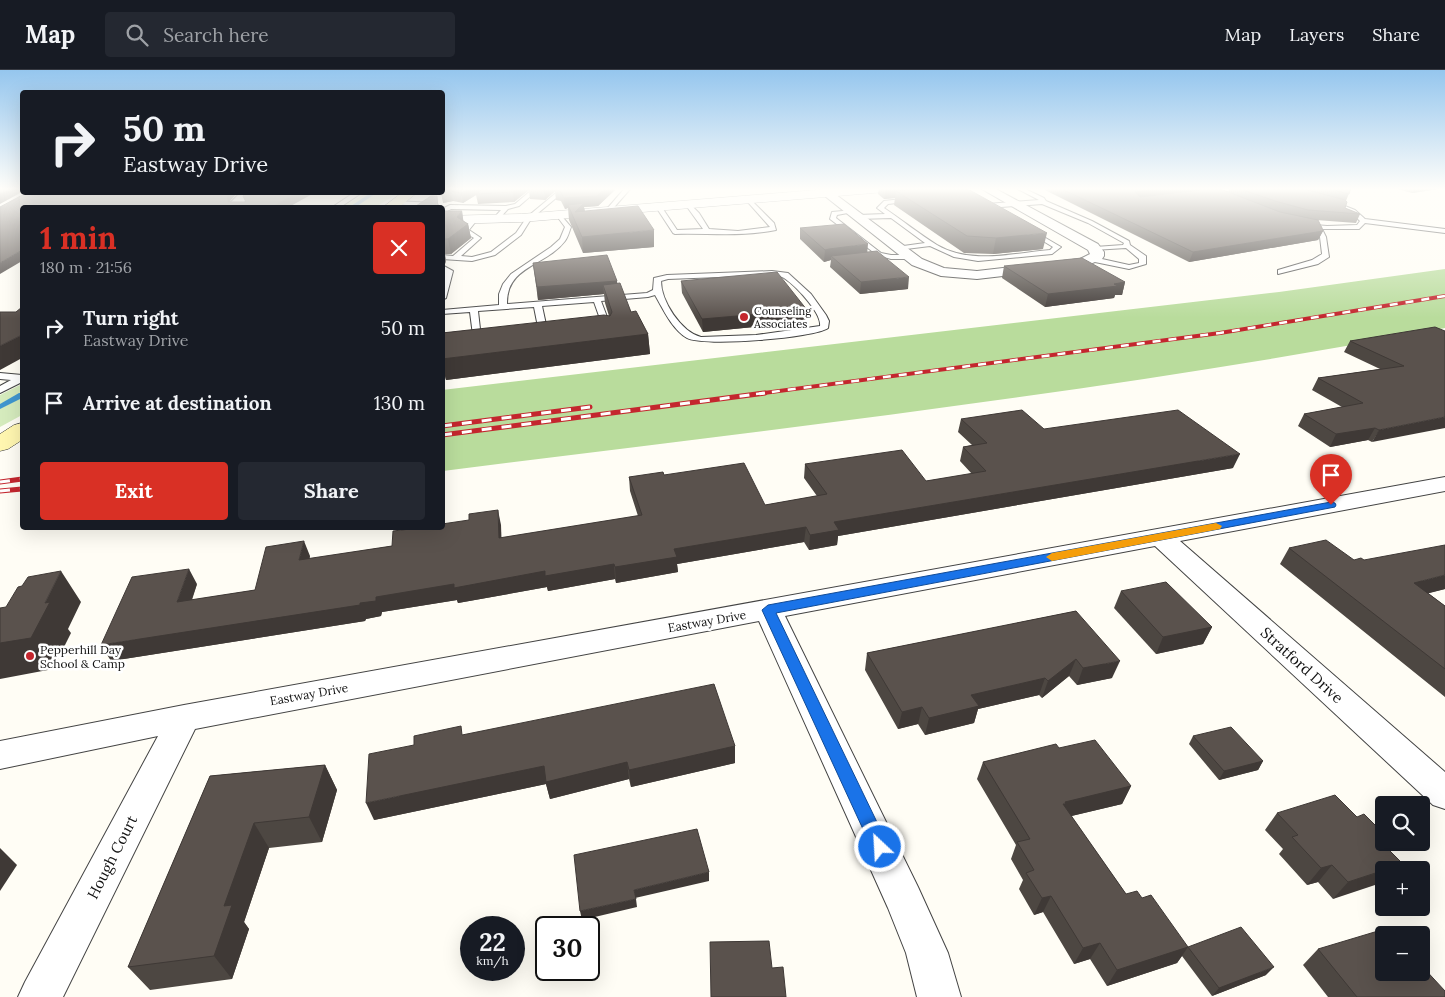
<!DOCTYPE html>
<html lang="en">
<head>
<meta charset="utf-8">
<style>
	body { margin:0; font-family:Lora,serif; background:#242831; color:#f1f3f6; height:100vh; display:flex; flex-direction:column; font-size:19px; white-space:nowrap }
	* { box-sizing:border-box; margin:0 }
	p { font-size:16px; color:#9ea1a6 }
	.icon { flex:none; width:28px; height:28px; fill:none; stroke:currentColor; stroke-width:2; stroke-linecap:round; stroke-linejoin:round }
	.map { position:relative; flex:1; overflow:hidden }
	.side { position:absolute; left:20px; top:135px; width:425px; height:325px; display:flex; flex-direction:column; background:#171b24; border-radius:5px; box-shadow:0 5px 20px #0002 }
	.side>* { flex:none }
	.banner { position:absolute; left:20px; top:20px; width:425px; height:105px; border-radius:5px; box-shadow:0 5px 20px #0002; background:#171b24; color:#f1f3f6; overflow:hidden }
	.buttons { position:absolute; left:1375px; top:726px; display:grid; gap:10px }
	.buttons a { display:grid; place-items:center; width:55px; height:55px; border-radius:5px; background:#171b24; box-shadow:0 5px 20px #0002; font-size:25px }
	.speed { position:absolute; left:460px; top:846px; display:flex; gap:10px; font-size:25px; font-weight:700; text-align:center }
	.speed>* { display:grid; place-content:center; width:65px; height:65px; border-radius:50%; background:#171b24; box-shadow:0 5px 20px #0002; line-height:1 }
	.speed small { font-size:12px; font-weight:400 }
	.speed .limit { border:2px solid #111; border-radius:8px; background:#fff; color:#111 }
	.pin { position:absolute; display:grid; place-items:center; width:42px; height:42px; color:#fff; margin:-51px -21px; border-radius:50% 50% 50% 0; rotate:-45deg; box-shadow:0 0 5px #0007 }
	.pin .icon { rotate:45deg }
	.me { position:absolute; width:55px; margin:-28px; rotate:335deg; stroke-linejoin:round; filter:drop-shadow(0 0 4px #0008) }
	.turn { display:flex; align-items:center; gap:18px; height:105px; padding:0 20px; font-size:22px }
	.turn .icon { width:65px; height:65px; stroke-width:2.5 }
	.turn b { display:block; font-size:35px; line-height:42px }
	.round { display:grid; place-items:center; flex:none; width:52px; height:52px; border-radius:5px; background:#242831 }
	.head { display:flex; align-items:center; justify-content:space-between; height:85px; padding:0 20px }
	h1 { font-size:30px; font-weight:700; line-height:38px; color:#d93025 }
	.cta { display:flex; gap:10px; margin-top:auto; padding:10px 20px }
	.cta a { flex:1; height:58px; border-radius:5px; background:#d93025; color:#fff; font-size:20px; font-weight:700; line-height:58px; text-align:center }
	.cta a+a { background:#242831; color:#f1f3f6 }
	ul { padding:0; list-style:none }
	li { display:flex; align-items:center; gap:15px; height:75px; padding:0 20px }
	li div { flex:1 }
	li b { display:block; font-size:19px }
	li em { font-style:normal }
	header { display:flex; align-items:center; gap:30px; box-sizing:border-box; height:70px; padding:0 25px; background:#171b24; border-bottom:1px solid #363941 }
	header strong { font-size:24px }
	nav { display:flex; gap:28px; margin-inline-start:auto; font-size:18px }
	.search { width:350px; height:45px; background:#242831; display:flex; align-items:center; gap:12px; box-sizing:border-box; padding:0 18px; border-radius:5px; color:#9ea1a6; font-size:19px }
	.map>svg:first-child { display:block }
	.green { fill:#d5ebbd }
	.forest { fill:#b9dc9c }
	.lines { fill:none; stroke-linecap:round; stroke-linejoin:round }
	.stream { fill:#3f96cf; fill-rule:evenodd }
	.service-casing { stroke:#444; stroke-width:2 }
	.minor-casing { stroke:#444; stroke-width:2 }
	.tertiary-casing { stroke:#444; stroke-width:1 }
	.secondary-casing { stroke:#333; stroke-width:1 }
	.service { fill:#fff; fill-rule:evenodd }
	.minor { fill:#fff; fill-rule:evenodd }
	.tertiary { fill:#fff; fill-rule:evenodd }
	.secondary { fill:#fff6b0; fill-rule:evenodd }
	.rail-far1-casing { stroke:#c4262e; stroke-width:4 }
	.rail-casing { stroke:#c4262e; stroke-width:5 }
	.rail-far1 { stroke:#fff; stroke-width:2.5; stroke-dasharray:8; stroke-linecap:butt }
	.rail { stroke:#fff; stroke-width:3; stroke-dasharray:10; stroke-linecap:butt }
	.wall { fill:#4d4742 }
	.shaded-wall { fill:#3f3936 }
	.building { fill:#5a524d; stroke:#3f3936 }
	.route { fill:#1a73e8; stroke:#114b97 }
	.slow { fill:#f59e0b }
	.poi-dot { fill:#c4262e; stroke:#fff; stroke-width:2 }
	.labels { text-anchor:middle; dominant-baseline:central; stroke-width:5; stroke-linejoin:round; paint-order:stroke }
	.far-poi-label { font-size:11px; fill:#111; stroke:#fff; text-anchor:start }
	.street-label { font-size:12px; fill:#111; stroke:#fff }
	.poi-label { font-size:12px; fill:#111; stroke:#fff; text-anchor:start }
	.near-street-label { font-size:15px; fill:#111; stroke:#fff }
</style>
</head>
<body>
<header>
<strong>Map</strong>
<div class="search"><svg class="icon" aria-label="search" viewBox="0 0 24 24"><circle cx="10" cy="10" r="6"/><path d="M15 15l6 6"/></svg>Search here</div>
<nav><a>Map</a><a>Layers</a><a>Share</a></nav>
</header>
<div class="map">
<svg width="1445" height="927" viewBox="0 0 1445 927">
	<rect width="100%" height="100%" fill="#fffdf5"/>
	<g class="green">
		<polygon points="367,123 367,122 399,123 377,136 341,137"/>
		<polygon points="22,314 22,345 0,357 0,325"/>
	</g>
	<path class="forest" d="M1445,199v59c-332,63 -668,101 -1002,143l-1,-81 837,-98z"/>
	<g class="lines">
		<g class="stream">
			<polygon points="372,122 378,122 354,138 348,138"/>
			<polygon points="19,323 22,323 22,328 0,339 0,334"/>
		</g>
		<g class="service-casing">
			<g id="service">
				<polygon points="534,118 540,118 519,136 508,139 497,151 492,150 501,140 451,139 442,144 442,139 450,135 506,136 515,134"/>
				<polygon points="562,118 568,118 531,149 521,165 495,185 472,191 442,189 442,185 453,186 474,168 462,161 472,149 477,150 469,160 481,168 461,186 472,187 491,182 516,163 527,147"/>
				<polygon points="625,118 631,118 610,142 606,142 606,140"/>
				<polygon points="1016,118 1023,118 1044,128 1046,131 1092,151 1129,171 1130,175 1146,186 1146,194 1129,199 1090,191 1089,189 1093,187 1129,195 1139,193 1139,189 1126,178 1093,180 1092,179 1095,177 1123,175 1124,173 1088,153 1042,134 987,138 984,136 987,134 1039,130"/>
				<polygon points="1231,118 1248,118 1207,124 1204,122"/>
				<polygon points="355,122 363,122 339,138 331,138"/>
				<path d="M748,127l26,26 2,7c-33,7 -67,3 -101,4l-2,-1 -17,-26 5,-1 16,24 26,-1 -18,-25 3,-2 11,11 10,16 29,2 32,-4 -24,-27z"/>
				<path d="M911,128l2,3 -25,3 -4,4c18,12 35,26 53,37 34,20 77,8 113,5l3,-3 -23,-14 -1,-1 3,-2 29,17 -9,7 -74,7 -24,-4 -24,-11 -32,4 -2,-1v-2l29,-4 -34,-25 -33,1 -3,-2 3,-2 27,-1 -8,-6 7,-7z"/>
				<path d="M1330,130l25,10 10,9 80,10v4l-80,-10 -6,6h-37l4,8 3,20 -11,7 -40,10v-4l34,-10 10,-6 -2,-17 -5,-9 -12,-2v-2l24,2 30,-1 3,-4c-9,-10 -20,-13 -32,-18z"/>
				<polygon points="395,131 435,133 438,135 435,137 393,134"/>
				<polygon points="853,140 853,142 837,145 836,148 881,183 891,185 913,185 913,189 891,189 877,185 830,149 832,142"/>
				<path d="M559,143l12,14c-2,5 -3,10 -6,14 -19,25 -59,25 -58,63l140,-11 6,-3 1,-12 13,-3 105,-4 16,2 23,21 15,21 3,6 -1,7c-13,10 -125,19 -141,10 -15,-9 -24,-29 -32,-43l-7,2 -47,4 11,29 -4,3 -4,-3 -10,-28 -52,4 6,28 -4,3 -8,-3 3,-2 -5,-25 -56,4 3,27 4,3 -4,3 -7,-1 -4,-31 -28,2v-4l57,-5v-11l4,-10 8,-10 40,-27 9,-8 5,-12 -9,-12zM772,205c4,1 9,1 12,3 11,7 38,35 36,48l-64,9 -55,2c-20,-5 -40,-36 -40,-56l7,-2z"/>
				<polygon points="442,195 453,201 446,228 442,230 442,211 445,202 442,200"/>
				<polygon points="0,303 22,305 22,312 0,323 0,316 11,310 0,309"/>
			</g>
		</g>
		<g class="minor-casing">
			<g id="minor">
				<polygon points="980,118 994,118 1098,174 1104,182 1104,186 1102,189 1083,197 977,209 941,206 912,195 821,123 827,119 831,121 922,189 944,198 977,201 1080,189 1090,184 1088,180"/>
				<polygon points="241,122 255,122 243,133 247,138 232,138 231,132"/>
				<polygon points="1445,407 1445,421 1180,471 1445,702 1445,739 1433,735 1155,476 785,546 918,817 948,883 961,927 917,927 906,883 888,838 759,551 195,659 63,927 18,927 25,912 158,666 0,699 0,671 184,635"/>
			</g>
		</g>
		<g class="tertiary-casing">
			<polygon id="tertiary" points="841,118 891,118 885,122 521,152 442,154 442,146 521,144"/>
		</g>
		<g class="secondary-casing">
			<g id="secondary">
				<polygon points="403,122 418,122 398,138 382,138"/>
				<polygon points="22,353 22,370 8,379 0,381 0,364 14,355"/>
			</g>
		</g>
		<use href="#service" class="service"/>
		<use href="#minor" class="minor"/>
		<use href="#tertiary" class="tertiary"/>
		<use href="#secondary" class="secondary"/>
		<g class="rail-far1-casing">
			<polyline id="rail-far1" points="756,324 1220,263 1445,226"/>
		</g>
		<g class="rail-casing">
			<g id="rail">
				<polyline points="442,356 590,337"/>
				<polyline points="442,365 765,323"/>
				<polyline points="0,412 22,409"/>
				<polyline points="0,421 22,419"/>
			</g>
		</g>
		<use href="#rail-far1" class="rail-far1"/>
		<use href="#rail" class="rail"/>
	</g>
	<g class="wall">
		<polygon points="444,118 617,118 598,136 584,137 585,141 654,177 583,183 569,150 568,138 565,139 561,131 556,130 555,121 545,130 530,129 529,120 514,132 478,134 476,125 463,133 453,131 443,133 444,120"/>
		<polygon points="879,118 966,118 1043,179 993,184 964,183 894,135 895,128 884,129 878,124"/>
		<polygon points="1041,118 1202,118 1202,119 1213,118 1221,118 1218,118 1228,122 1230,118 1351,118 1346,131 1345,138 1360,144 1356,153 1316,150 1323,161 1318,170 1189,192"/>
		<polygon points="1394,118 1445,118 1412,123"/>
		<polygon points="442,141 462,141 463,151 468,154 471,168 451,184 445,184 446,191 445,194 442,194"/>
		<polygon points="800,158 868,182 908,219 860,224 830,197 831,190 824,192 800,169"/>
		<polygon points="533,193 617,211 617,213 631,242 648,264 650,284 446,310 442,293 442,263 609,246 605,233 604,224 538,230"/>
		<polygon points="1004,196 1125,212 1122,225 1115,225 1114,228 1045,237 1002,208"/>
		<polygon points="681,211 806,252 703,262 682,223"/>
		<polygon points="1445,261 1372,372 1368,370 1330,377 1298,356 1304,344 1342,337 1312,320 1318,308 1380,299 1344,282 1350,271"/>
		<polygon points="961,349 1044,359 1233,398 838,466 837,475 809,480 804,472 677,494 678,502 616,513 615,509 548,521 547,517 458,533 457,530 382,542 381,546 366,549 365,551 111,591 197,514 192,530 255,520 310,486 309,489 392,476 501,455 501,468 638,446 630,421 629,407 664,405 765,435 817,426 804,408 805,394 926,411 972,404 960,391 963,377 972,375 958,362"/>
		<polygon points="1289,478 1354,490 1364,490 1445,519 1428,523 1445,536 1445,627 1280,494"/>
		<polygon points="1121,521 1212,557 1203,574 1156,584 1114,538"/>
		<polygon points="1076,541 1112,608 1077,615 1069,606 1042,628 1039,625 978,639 974,653 925,665 918,654 898,659 865,600 867,583"/>
		<polygon points="464,665 735,676 735,693 631,717 629,709 550,729 546,714 374,750"/>
		<polygon points="1193,666 1263,691 1258,700 1219,710 1189,674"/>
		<polygon points="1059,678 1131,716 1122,734 1071,746 1126,824 1142,828 1188,877 1266,905 1212,926 1182,886 1177,893 1107,916 1090,889 1074,894 1043,842 1034,845 1019,819 1023,810 1011,789 1016,775 977,709 983,692"/>
		<polygon points="325,695 337,720 322,772 269,778 244,852 249,859 232,909 150,920 128,897 210,706"/>
		<polygon points="1277,743 1382,774 1403,794 1398,800 1384,800 1333,829 1318,812 1307,815 1279,784 1283,779 1265,760"/>
		<polygon points="1318,879 1445,927 1328,927 1303,895"/>
	</g>
	<g class="shaded-wall">
		<polygon points="13,118 22,118 22,122 0,134 0,124"/>
		<polygon points="470,118 491,118 476,124 476,125 463,133 461,123"/>
		<polygon points="519,118 532,118 529,119 529,120 514,132 513,122"/>
		<polygon points="546,118 559,118 545,130 544,120"/>
		<polygon points="606,118 617,118 598,136 584,137 585,149 575,142 568,135 568,138 565,139 564,128"/>
		<polygon points="899,118 948,118 896,121 895,128 884,129 886,119"/>
		<polygon points="1164,118 1202,118 1202,120 1132,131 1135,122"/>
		<polygon points="1415,118 1445,118 1412,123"/>
		<polygon points="451,121 453,131 443,133 441,123"/>
		<polygon points="228,122 238,122 230,131 231,138 228,132 227,123"/>
		<polygon points="299,122 316,122 287,138 270,138"/>
		<polygon points="462,141 464,155 468,154 471,168 451,184 448,169 457,147"/>
		<polygon points="654,160 654,177 583,183 582,167"/>
		<polygon points="1323,161 1318,170 1189,192 1193,182"/>
		<polygon points="1047,163 1043,179 993,184 996,168"/>
		<polygon points="868,174 867,185 831,186 831,190 824,192 825,180 829,179"/>
		<polygon points="443,176 446,191 445,194 442,183"/>
		<polygon points="22,180 22,191 0,204 0,193"/>
		<polygon points="909,207 908,219 860,224 861,212"/>
		<polygon points="617,211 618,223 603,215 604,224 538,230 537,217"/>
		<polygon points="1125,212 1122,225 1115,225 1114,228 1045,237 1048,224"/>
		<polygon points="807,240 806,252 703,262 702,249"/>
		<polygon points="648,264 650,284 446,310 442,293 442,289"/>
		<polygon points="22,265 22,288 0,300 0,276"/>
		<polygon points="1445,347 1445,358 1372,372 1379,360"/>
		<polygon points="1375,358 1368,370 1330,377 1336,364"/>
		<polygon points="1240,384 1233,398 838,466 837,475 809,480 810,465 834,452"/>
		<polygon points="498,440 501,455 502,483 499,468"/>
		<polygon points="806,457 804,472 677,494 678,502 616,513 615,497 674,479"/>
		<polygon points="304,471 310,486 306,505 299,490"/>
		<polygon points="614,494 615,509 548,521 547,517 458,533 457,530 382,542 381,546 366,549 365,551 111,591 101,575 360,533 376,527 454,514 545,501"/>
		<polygon points="189,499 197,514 185,548 177,532"/>
		<polygon points="61,501 81,532 68,559 71,563 53,599 0,609 0,573 45,533"/>
		<polygon points="1445,505 1445,519 1403,530 1414,513"/>
		<polygon points="1212,557 1203,574 1156,584 1163,567"/>
		<polygon points="1076,589 1069,606 1042,628 1048,611"/>
		<polygon points="1120,591 1112,608 1077,615 1083,598"/>
		<polygon points="1045,608 1039,625 978,639 974,653 925,665 929,648 971,625"/>
		<polygon points="922,637 918,654 898,659 902,642"/>
		<polygon points="735,676 735,693 631,717 629,700"/>
		<polygon points="1263,691 1258,700 1219,710 1224,701"/>
		<polygon points="627,692 629,709 550,729 546,714 374,750 366,733 544,696"/>
		<polygon points="325,695 337,720 322,772 309,747"/>
		<polygon points="1131,716 1122,734 1059,749 1056,751 1065,732"/>
		<polygon points="254,753 269,778 244,852 249,859 232,909 214,886 224,836"/>
		<polygon points="1384,769 1384,772 1373,785 1379,770"/>
		<polygon points="0,778 17,795 0,821"/>
		<polygon points="1403,794 1398,800 1386,800"/>
		<polygon points="1332,795 1318,812 1307,815 1321,798"/>
		<polygon points="1384,801 1384,812 1333,829 1348,812"/>
		<polygon points="709,802 709,811 635,828 634,820"/>
		<polygon points="1051,826 1043,842 1034,845 1042,828"/>
		<polygon points="636,829 637,837 582,850 580,841"/>
		<polygon points="1100,873 1090,889 1074,894 1083,878"/>
		<polygon points="1188,877 1177,893 1107,916 1117,900"/>
		<polygon points="1274,897 1266,905 1212,926 1219,918"/>
	</g>
	<g class="building">
		<polygon points="0,118 13,118 0,124"/>
		<polygon points="444,118 470,118 461,123 451,121 441,123 442,122 448,118"/>
		<polygon points="485,118 519,118 513,122 476,124"/>
		<polygon points="530,118 546,118 544,120 529,119"/>
		<polygon points="558,118 606,118 597,126 564,128 560,121 555,120"/>
		<polygon points="884,118 899,118 886,119"/>
		<polygon points="935,118 966,118 1047,163 996,168 967,166 896,121"/>
		<polygon points="1060,118 1164,118 1135,122 1140,127 1218,118 1280,142 1318,150 1322,158 1323,161 1193,182"/>
		<polygon points="1238,118 1300,118 1345,130 1347,132 1345,138 1360,144 1308,140 1275,131"/>
		<polygon points="1327,118 1351,118 1349,124"/>
		<polygon points="28,122 228,122 227,123 228,132 246,132 243,126 247,122 299,122 270,138 22,138 22,180 0,193 0,137"/>
		<polygon points="431,126 437,126 438,138 413,138"/>
		<polygon points="584,133 575,142 638,136 654,160 582,167 568,135"/>
		<polygon points="442,141 462,141 457,147 468,154 448,169 442,169"/>
		<polygon points="844,154 868,174 829,179 825,180 800,158"/>
		<polygon points="877,181 909,207 861,212 831,186"/>
		<polygon points="607,185 617,211 537,217 533,193"/>
		<polygon points="1082,188 1125,212 1114,214 1118,216 1048,224 1004,196"/>
		<polygon points="777,202 807,240 702,249 681,211"/>
		<polygon points="620,213 631,242 636,241 648,264 442,289 442,263 604,245 610,246 612,242 603,215"/>
		<polygon points="22,237 22,265 0,276 0,242 16,242"/>
		<polygon points="1435,257 1445,261 1445,347 1379,360 1375,358 1336,364 1304,344 1363,333 1318,308 1404,296 1350,271"/>
		<polygon points="1022,340 1044,359 1178,340 1240,384 834,452 839,460 810,465 806,457 674,479 677,487 615,497 614,494 545,506 545,501 454,518 454,514 376,527 376,531 360,533 360,535 101,575 132,507 189,499 177,532 255,520 266,477 304,471 299,490 392,476 393,461 419,458 442,458 442,454 469,450 469,444 498,440 499,468 642,445 629,407 663,402 664,405 744,393 765,435 827,424 805,394 902,380 926,411 986,401 963,377 987,373 961,349"/>
		<polygon points="1326,470 1354,490 1361,488 1364,490 1445,475 1445,505 1414,513 1445,536 1445,599 1289,478"/>
		<polygon points="61,501 45,533 50,532 31,568 0,573 0,538 6,537 18,517 22,516 28,507"/>
		<polygon points="1166,512 1212,557 1163,567 1121,521"/>
		<polygon points="1076,541 1120,591 1083,598 1076,589 1048,611 1045,608 971,625 979,636 929,648 922,637 902,642 867,583"/>
		<polygon points="714,614 735,676 629,700 627,692 546,712 544,696 366,733 369,684 414,675 414,666 461,656 462,665"/>
		<polygon points="1231,657 1263,691 1224,701 1193,666"/>
		<polygon points="1095,670 1131,716 1065,732 1066,734 1063,734 1126,824 1137,821 1142,828 1151,825 1188,877 1117,900 1100,873 1083,878 1051,826 1042,828 1026,803 1034,800 1017,772 1030,769 983,692 1056,674 1059,678"/>
		<polygon points="325,695 309,747 254,753 224,836 232,835 214,886 128,897 210,706"/>
		<polygon points="1335,725 1357,747 1364,744 1384,764 1384,769 1379,770 1403,794 1348,812 1332,795 1321,798 1292,767 1298,765 1277,743"/>
		<polygon points="697,759 709,802 634,820 636,829 580,841 574,785"/>
		<polygon points="1241,857 1274,897 1219,918 1188,877"/>
		<polygon points="1388,858 1394,865 1384,865 1384,902 1421,902 1421,895 1445,921 1445,927 1357,927 1318,879"/>
		<polygon points="769,871 772,898 783,897 786,927 711,927 710,872"/>
	</g>
	<linearGradient id="sky" x2="0" y2="1"><stop stop-color="#95c6ee"/><stop offset="0.48" stop-color="#fffefa"/><stop offset="1" stop-color="#fffefa" stop-opacity="0"/></linearGradient>
	<rect width="1445" height="248" fill="url(#sky)"/>
	<polygon class="route" points="1331,432 1335,433 1336,435 1335,437 776,543 889,777 886,783 880,785 874,783 762,540 768,535"/>
	<polygon class="slow" points="1216,453 1222,456 1220,459 1052,491 1046,487 1052,483"/>
	<g class="poi-dot">
		<circle cx="744" cy="247" r="5"/>
		<circle cx="30" cy="586" r="5"/>
	</g>
	<g class="labels">
		<g class="far-poi-label">
			<text x="754" y="241">Counseling<tspan x="754" dy="13">Associates</tspan></text>
		</g>
		<g class="street-label">
			<text transform="translate(707 551) rotate(-10)">Eastway Drive</text>
			<text transform="translate(309 624) rotate(-10)">Eastway Drive</text>
		</g>
		<g class="poi-label">
			<text x="40" y="579">Pepperhill Day<tspan x="40" dy="14">School &amp; Camp</tspan></text>
		</g>
		<g class="near-street-label">
			<text transform="translate(1302 595) rotate(42)">Stratford Drive</text>
			<text transform="translate(112 787) rotate(-63)">Hough Court</text>
		</g>
	</g>
</svg>
<div class="buttons">
<a><svg class="icon" aria-label="search" viewBox="0 0 24 24"><circle cx="10" cy="10" r="6"/><path d="M15 15l6 6"/></svg></a>
<a>+</a>
<a>−</a>
</div>
<div class="speed"><div>22<small>km/h</small></div><div class="limit">30</div></div>
<div class="pin" style="left:1331px;top:435px;background:#d93025"><svg class="icon" aria-label="arrive" viewBox="0 0 24 24"><path d="M6 21V4h12l-3 4 3 4H6"/></svg></div>
<svg class="me" style="left:880px;top:777px" viewBox="-20 -20 40 40"><circle r="17" fill="#1a73e8" stroke="#fff" stroke-width="3"/><path d="M0-11L8 9 0 5-8 9z" fill="#fff"/></svg>
<div class="banner">
<div class="turn"><svg class="icon" aria-label="right" viewBox="0 0 24 24"><path d="M7 20v-9h11M14 6l5 5-5 5"/></svg><div><b>50 m</b>Eastway Drive</div></div>
</div>
<section class="side">
<div class="head"><div><h1>1 min</h1><p>180 m · 21:56</p></div><a class="round" style="background:#d93025;color:#fff"><svg class="icon" aria-label="close" viewBox="0 0 24 24"><path d="M6 6l12 12M18 6L6 18"/></svg></a></div>
<ul>
<li><svg class="icon" aria-label="right" viewBox="0 0 24 24"><path d="M7 20v-9h11M14 6l5 5-5 5"/></svg><div><b>Turn right</b><p>Eastway Drive</p></div><em>50 m</em></li>
<li><svg class="icon" aria-label="arrive" viewBox="0 0 24 24"><path d="M6 21V4h12l-3 4 3 4H6"/></svg><div><b>Arrive at destination</b></div><em>130 m</em></li>
</ul>
<div class="cta"><a>Exit</a><a>Share</a></div>
</section>
</div>
</body>
</html>
